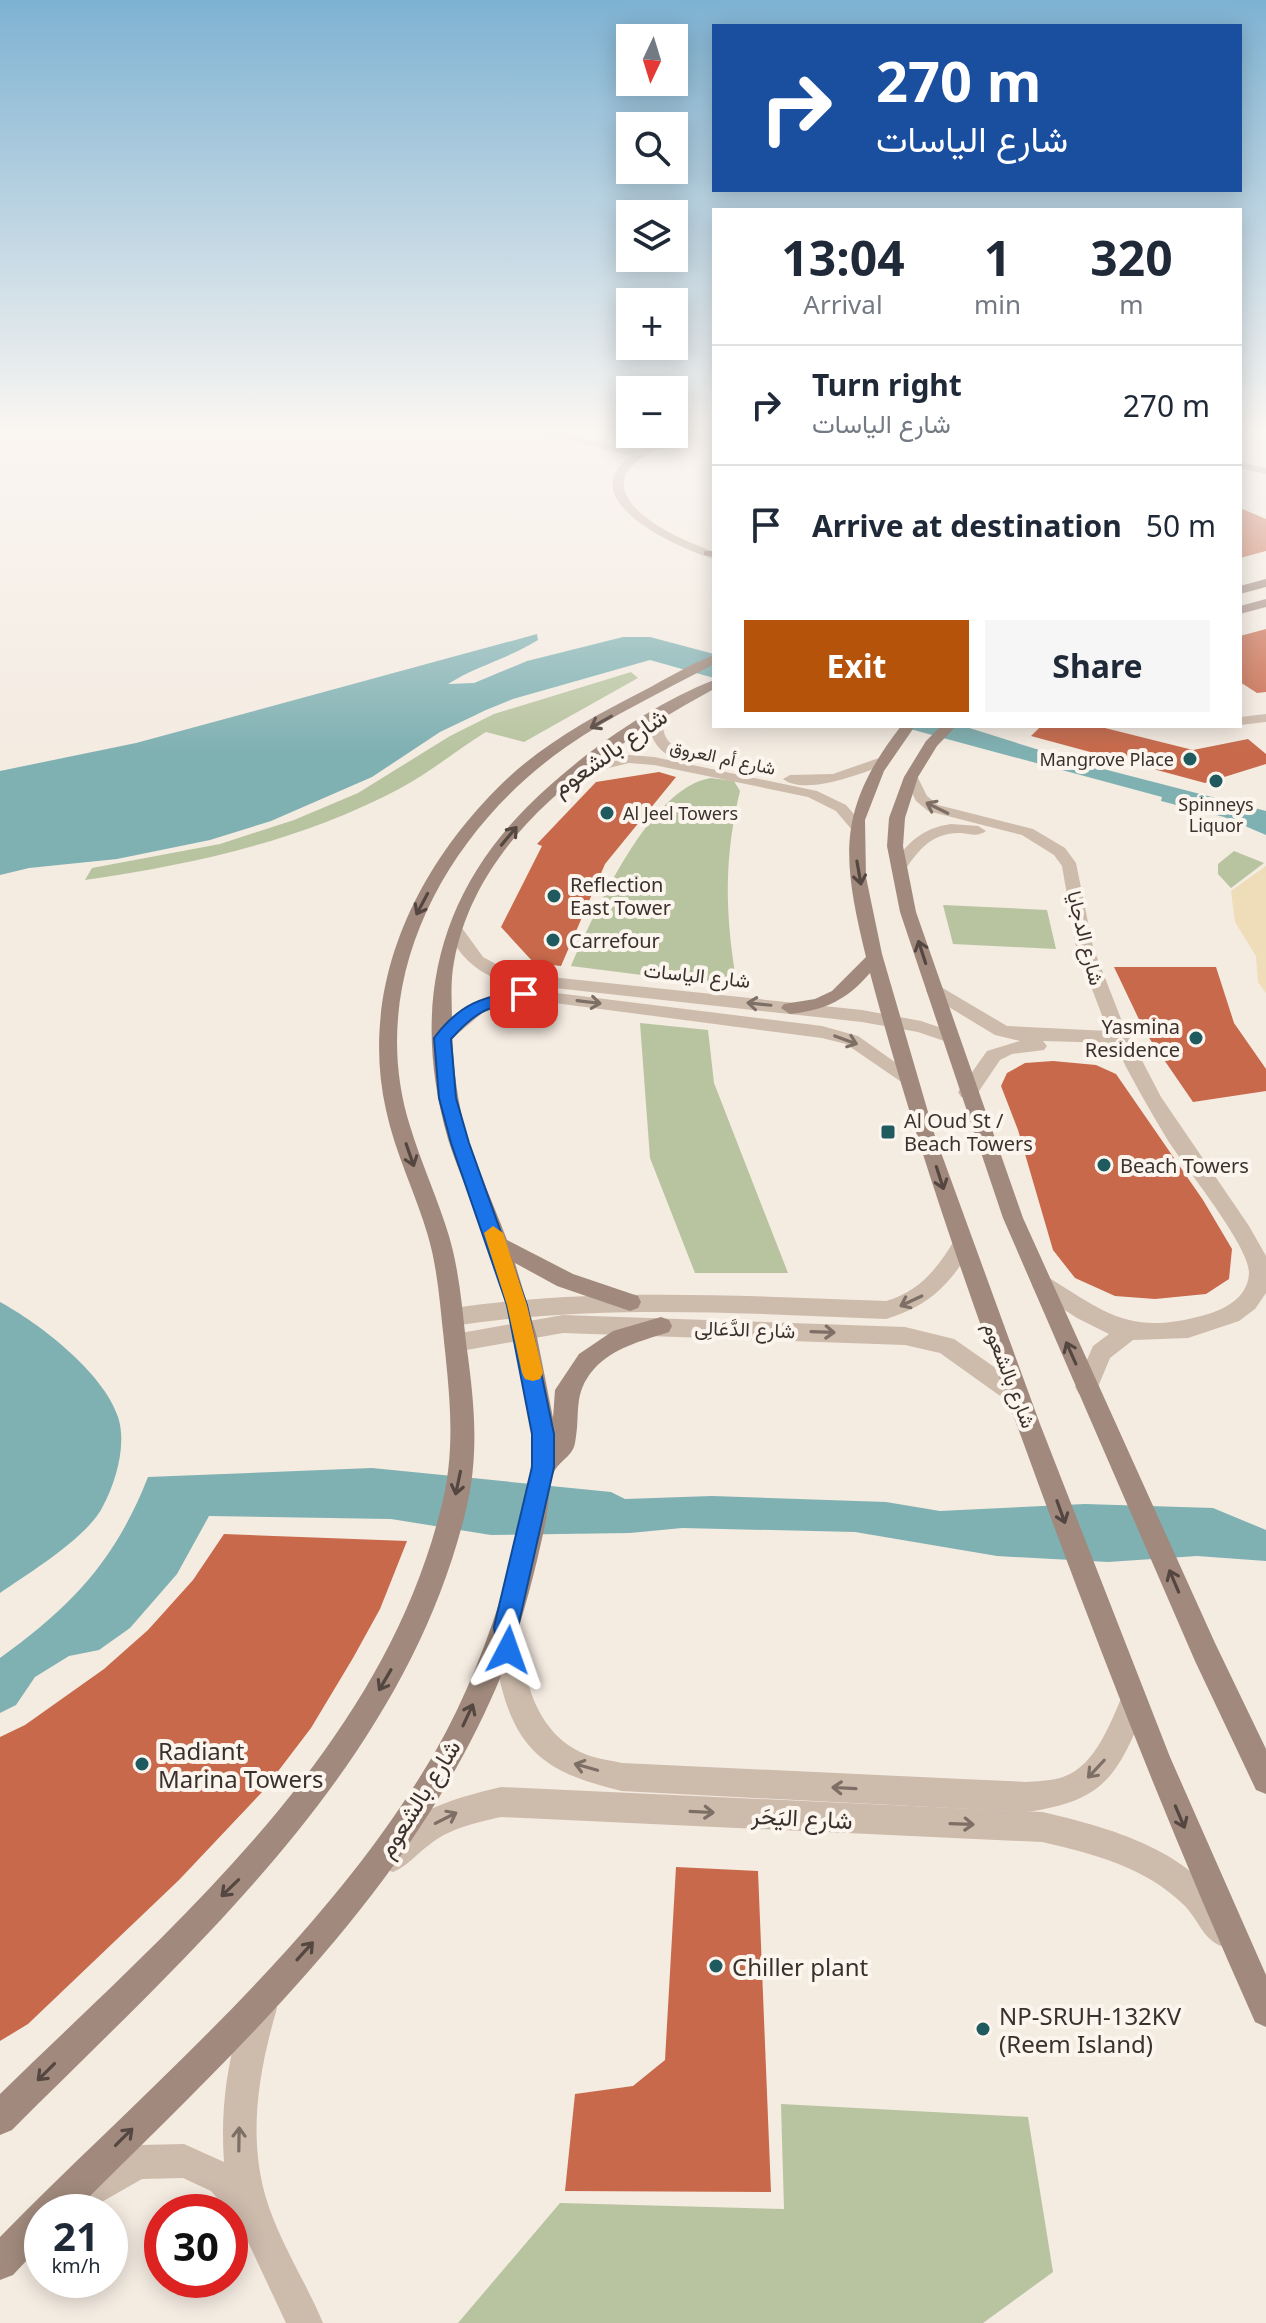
<!DOCTYPE html>
<html lang="en">
<head>
<meta charset="utf-8">
<style>
	body { margin:0; font-family:"Noto Sans",Vazirmatn,sans-serif; background:#f6f6f7; color:#1f2937; height:100vh; display:flex; flex-direction:column; font-size:30px; white-space:nowrap }
	* { box-sizing:border-box; margin:0 }
	p { font-size:26px; color:#747a83 }
	.icon { flex:none; width:44px; height:44px; fill:none; stroke:currentColor; stroke-width:2; stroke-linecap:round; stroke-linejoin:round }
	.map { position:relative; flex:1; overflow:hidden }
	.side { position:absolute; left:712px; top:208px; width:530px; height:520px; display:flex; flex-direction:column; background:#fff; border-radius:0px; box-shadow:0 4px 20px #0003 }
	.side>* { flex:none }
	.guide { position:absolute; left:712px; top:24px; width:530px; height:168px; border-radius:0px; box-shadow:0 4px 20px #0003; background:#1a4fa0; color:#fff; overflow:hidden }
	.needle { width:52px; rotate:184deg }
	.tools { position:absolute; left:616px; top:24px; display:grid; gap:16px }
	.tools a { display:grid; place-items:center; width:72px; height:72px; border-radius:0px; background:#fff; box-shadow:0 4px 20px #0003; font-size:40px }
	.speed { position:absolute; left:24px; top:2194px; display:flex; gap:16px; font-size:40px; font-weight:700; text-align:center }
	.speed>* { display:grid; place-content:center; width:104px; height:104px; border-radius:50%; background:#fff; box-shadow:0 4px 20px #0003; line-height:1 }
	.speed small { font-size:20px; font-weight:400 }
	.speed .limit { border:12px solid #d22; background:#fff; color:#111 }
	.pin { position:absolute; display:grid; place-items:center; width:68px; height:68px; color:#fff; margin:-34px; border-radius:16px; box-shadow:0 4px 12px #0006 }
	.me { position:absolute; width:88px; margin:-44px; rotate:4deg; stroke-linejoin:round; filter:drop-shadow(0 0 6px #0008) }
	.turn { display:flex; align-items:center; gap:28px; height:168px; padding:0 32px; font-size:36px }
	.turn .icon { width:104px; height:104px; stroke-width:2.5 }
	.turn b { display:block; font-size:56px; line-height:68px }
	.eta { display:flex; justify-content:space-evenly; align-items:center; height:136px; text-align:center }
	.eta b { font-size:48px; font-weight:700; line-height:56px }
	.action { display:flex; gap:16px; margin-top:auto; padding:16px 32px }
	.action a { flex:1; height:92px; border-radius:0px; background:#b45309; color:#fff; font-size:32px; font-weight:700; line-height:92px; text-align:center }
	.action a+a { background:#f6f6f7; color:#1f2937 }
	ul { padding:0; list-style:none }
	li { display:flex; align-items:center; gap:24px; height:120px; padding:0 32px; border-top:2px solid #e0e1e3 }
	li div { flex:1 }
	li b { display:block; font-size:30px }
	li em { font-style:normal }
	.map>svg:first-child { display:block }
	.green { fill:#b8c4a0 }
	.sand { fill:#efdcb8 }
	.water { fill:#7fb0b2 }
	.building { fill:#c8694b }
	.lines { fill:none; stroke-linecap:round; stroke-linejoin:round }
	.minor { fill:#cdbbac; fill-rule:evenodd }
	.tertiary { fill:#cdbbac; fill-rule:evenodd }
	.secondary { fill:#a18a7d; fill-rule:evenodd }
	.oneway { stroke:#544640 }
	.oneway2 { stroke:#7d6f65 }
	.route { fill:#1a73e8; stroke:#114b97; stroke-width:2 }
	.slow { fill:#f59e0b }
	.poi-dot { fill:#1f5a5e; stroke:#fbf5ee; stroke-width:3 }
	.labels { text-anchor:middle; dominant-baseline:central; stroke-width:8; stroke-linejoin:round; paint-order:stroke }
	.far-street-label { font-size:18px; fill:#3b302b; stroke:#fbf5ee }
	.far-poi-label { font-size:18px; fill:#3b302b; stroke:#fbf5ee; text-anchor:end }
	.poi-label { font-size:20px; fill:#3b302b; stroke:#fbf5ee; text-anchor:start }
	.street-label { font-size:20px; fill:#3b302b; stroke:#fbf5ee }
	.near-street-label { font-size:24px; fill:#3b302b; stroke:#fbf5ee }
	.near-poi-label { font-size:24px; fill:#3b302b; stroke:#fbf5ee; text-anchor:start }
</style>
</head>
<body>
<div class="map">
<svg width="1266" height="2323" viewBox="0 0 1266 2323">
	<rect width="100%" height="100%" fill="#f4ebe1"/>
	<g class="green">
		<path d="M631,672l7,6 -114,64 -38,-10c-29,18 -57,41 -87,57 -99,52 -204,75 -314,91l7,-12 128,-24 74,-24 64,-27 92,-57 44,-22z"/>
		<path d="M711,778l23,3 6,10c-16,66 -15,121 -4,188l-31,4 -134,-17c23,-51 78,-179 140,-188z"/>
		<polygon points="1234,851 1264,863 1231,888 1218,874 1218,864"/>
		<polygon points="943,905 1047,910 1056,949 953,944"/>
		<polygon points="640,1023 708,1030 714,1083 788,1273 695,1273 650,1158"/>
		<polygon points="781,2104 1028,2117 1053,2272 983,2323 458,2323 560,2203 784,2209"/>
	</g>
	<polygon class="sand" points="1266,866 1266,993 1258,982 1256,956 1235,922 1231,891"/>
	<g class="water">
		<path d="M537,634l1,6c-28,18 -62,26 -90,44l26,-1 53,-22 96,-24h27l64,17v24l-64,-18 -137,39 -27,11 -46,22 -68,45 -101,44 -61,19 -93,19 -88,9 -29,7v-104l136,-28z"/>
		<polygon points="899,726 963,726 1084,764 1266,811 1266,835 1224,817 1161,801 1162,797"/>
		<path d="M0,1302c39,21 104,71 118,115 9,27 -2,65 -15,89 -15,31 -74,67 -103,87z"/>
		<path d="M372,1468l239,24 14,7 87,-3 174,6 54,9 145,-7 128,4 53,22v31l-69,-5 -89,6 -111,-6 -142,-24 -173,-4 -52,5 -139,2 -100,-16 -182,-3 -32,58 -47,54 -31,22 -30,6 -34,21 -19,28 -16,8v-55c72,-52 115,-97 148,-181z"/>
	</g>
	<g class="building">
		<polygon points="1240,508 1266,519 1266,551 1240,558"/>
		<polygon points="1266,629 1266,692 1257,693 1240,682 1240,636"/>
		<polygon points="1041,726 1097,726 1193,750 1248,739 1266,754 1266,764 1205,783 1031,736"/>
		<polygon points="659,772 676,777 605,864 561,966 534,963 501,927 542,846 537,844 596,782"/>
		<polygon points="1114,967 1216,967 1234,1023 1266,1069 1266,1091 1193,1102 1145,1032"/>
		<polygon points="1053,1061 1096,1065 1116,1074 1203,1200 1232,1249 1229,1279 1206,1294 1155,1299 1115,1296 1075,1278 1053,1250 1018,1130 1001,1086 1007,1073 1025,1063"/>
		<polygon points="224,1534 407,1541 380,1609 353,1658 311,1728 263,1791 179,1880 28,2024 0,2041 0,1737 25,1725 104,1669 148,1630 193,1580"/>
		<polygon points="676,1867 758,1871 771,2192 565,2191 575,2094 633,2086 665,2060"/>
	</g>
	<g class="lines">
		<g class="minor">
			<path d="M656,712l7,4c-2,27 10,32 34,39v6c-29,3 -50,-17 -48,-45z"/>
			<polygon points="629,755 654,757 817,791 846,805 865,827 857,832 852,830 836,811 808,797 654,765 629,763 572,777 565,773"/>
			<path d="M879,758l5,1v6c-24,9 -79,31 -101,14l7,-4 43,-1z"/>
			<path d="M911,773l5,1 11,22 11,9 95,24 32,19 11,15 17,84 30,77 38,73 88,129 17,30v37l-11,16 -16,12 -51,17 -55,2 -23,18 -15,36 -8,3 -8,-3 -4,-7 18,-41 16,-12 -32,-16 -42,-27 -3,-6 3,-6 8,-2 8,2c54,34 80,55 146,38 23,-5 51,-17 52,-44 1,-26 -65,-107 -82,-134 -19,-32 -37,-63 -53,-96l-71,-2 4,5 -3,4 -32,4 -12,6 -25,37h-14l-3,-5 29,-41 33,-10 -25,-6 -66,-40 -3,-4 3,-4h12l66,39 101,5 -32,-84 -14,-81 -8,-11 -32,-20 -94,-24 -12,-10 -12,-24z"/>
			<path d="M951,824l27,2 8,5c-8,6 -15,3 -25,2 -28,-1 -42,16 -56,37h-12l-2,-3c16,-24 31,-39 60,-43z"/>
			<path d="M456,927l6,1 21,29 30,16 349,37 59,11 35,12 3,4 -9,6 -32,-11 -56,-10 -352,-39c-29,-7 -49,-24 -62,-51z"/>
			<path d="M524,989l298,37 36,10 58,41 -9,6 -7,-2 -54,-37 -24,-6 -298,-39 -39,12 -37,31h-12l-3,-4c23,-32 54,-42 91,-49z"/>
			<path d="M962,1237l7,2 4,6c-22,39 -44,61 -87,74 -145,-6 -289,-15 -433,7l-8,-3 -3,-6 3,-6 8,-3c144,-21 288,-12 433,-7 33,-9 52,-33 69,-62z"/>
			<polygon points="563,1315 905,1327 954,1339 1026,1389 1030,1396 1026,1403 1018,1406 1010,1403 940,1353 905,1345 563,1333 455,1352 447,1349 444,1343 447,1337 455,1334"/>
			<path d="M506,1618l9,4 4,9c5,48 16,102 66,123 11,5 25,6 37,9l404,19c12,-1 26,-1 37,-5 33,-11 48,-56 61,-85l10,-4 10,4 4,10c-30,71 -40,99 -122,110l-404,-21c-72,-17 -106,-37 -123,-114 -4,-17 -9,-39 -2,-55z"/>
			<path d="M501,1787l541,25c74,17 163,42 194,119l-4,11 -11,4c-18,-7 -23,-27 -37,-41 -39,-38 -90,-51 -142,-63l-541,-25c-26,6 -51,11 -72,28 -13,9 -21,21 -36,27l-11,-4 -4,-11c18,-44 81,-60 123,-70z"/>
			<path d="M261,1992l11,5 5,11c-20,69 -32,141 -4,210 14,36 35,69 50,105h-37l-46,-98 -29,-34 -28,-13 -41,1 -58,33h-42v13l-7,-13 5,-12 59,-37 42,-18 43,-1 40,18c-4,-56 4,-114 26,-165z"/>
		</g>
		<g class="tertiary">
			<path d="M517,427h18l103,24 40,-17 36,-7v4c-37,8 -130,35 -71,84 20,17 46,27 71,37v7c-34,-10 -145,-59 -83,-103z"/>
			<polygon points="1240,462 1266,468 1266,474 1240,468"/>
			<polygon points="1266,714 1266,722 1240,725 1240,717"/>
		</g>
		<g class="secondary">
			<polygon points="704,551 714,551 714,557 704,555"/>
			<polygon points="1266,579 1266,587 1240,594 1240,586"/>
			<polygon points="1266,599 1266,607 1240,614 1240,606"/>
			<path d="M714,655v9c-50,27 -102,51 -148,83 -120,84 -202,233 -156,379 11,37 28,73 39,110 10,34 13,70 17,106 8,58 14,111 0,168 -63,259 -274,439 -454,620l-12,5v-41c173,-169 380,-341 441,-586 15,-57 9,-109 3,-167 -4,-35 -6,-71 -16,-105 -12,-42 -33,-83 -42,-126 -28,-126 32,-248 123,-333 39,-36 87,-62 134,-86 23,-12 47,-27 71,-36z"/>
			<path d="M714,680v9c-109,60 -236,141 -260,273 -4,20 -2,41 -2,61 0,35 4,69 12,103 11,39 29,76 43,114l66,34 65,22 3,6 -3,6 -8,3 -73,-25 -42,-23 22,74 16,81 2,-28 24,-36 34,-23 48,-14 8,3 3,6 -3,6c-27,9 -55,15 -75,37 -22,25 -13,44 -19,74 -2,13 -16,18 -21,29 -6,15 -5,37 -9,53 -11,51 -24,103 -44,151 -89,216 -266,375 -427,536h-32v32l-29,31 -13,5v-43c150,-153 325,-296 435,-485 31,-54 54,-114 72,-174 14,-48 28,-100 24,-149 -6,-66 -27,-131 -46,-193 -11,-33 -27,-64 -37,-97 -36,-126 -14,-238 79,-332 49,-49 122,-102 187,-127z"/>
			<path d="M901,726h14l-31,45 -19,49 1,57 16,77 53,182 105,288 130,333 96,218v52l-11,-5c-84,-188 -159,-379 -229,-572 -58,-157 -113,-314 -156,-477 -23,27 -45,37 -80,41l-9,-6 3,-4 31,-5 17,-8 34,-34c-24,-99 -30,-147 35,-231z"/>
			<polygon points="941,726 956,726 937,746 918,777 905,818 903,846 916,912 1023,1218 1215,1643 1266,1749 1266,1794 1256,1790 1195,1661 1003,1218 900,912 887,846 889,818 904,777 926,741"/>
		</g>
	</g>
	<defs><path id="oneway-shaft" d="M-6 0H5M1.5-3L5.5 0L1.5 3" fill="none" stroke-width="1.6" stroke-linecap="round" stroke-linejoin="round" transform="scale(2)"/></defs>
	<g class="oneway">
		<use href="#oneway-shaft" transform="translate(601 722) rotate(151)"/>
		<use href="#oneway-shaft" transform="translate(509 836) rotate(-50)"/>
		<use href="#oneway-shaft" transform="translate(859 873) rotate(80)"/>
		<use href="#oneway-shaft" transform="translate(422 904) rotate(118)"/>
		<use href="#oneway-shaft" transform="translate(922 952) rotate(-108)"/>
		<use href="#oneway-shaft" transform="translate(410 1155) rotate(71)"/>
		<use href="#oneway-shaft" transform="translate(940 1178) rotate(72)"/>
		<use href="#oneway-shaft" transform="translate(1071 1353) rotate(-114)"/>
		<use href="#oneway-shaft" transform="translate(458 1483) rotate(102)"/>
		<use href="#oneway-shaft" transform="translate(1061 1512) rotate(70)"/>
		<use href="#oneway-shaft" transform="translate(1174 1581) rotate(-113)"/>
		<use href="#oneway-shaft" transform="translate(385 1680) rotate(120)"/>
		<use href="#oneway-shaft" transform="translate(468 1715) rotate(-65)"/>
		<use href="#oneway-shaft" transform="translate(1180 1817) rotate(67)"/>
		<use href="#oneway-shaft" transform="translate(230 1888) rotate(136)"/>
		<use href="#oneway-shaft" transform="translate(305 1951) rotate(-48)"/>
		<use href="#oneway-shaft" transform="translate(46 2072) rotate(135)"/>
		<use href="#oneway-shaft" transform="translate(124 2137) rotate(-45)"/>
	</g>
	<g class="oneway2">
		<use href="#oneway-shaft" transform="translate(937 808) rotate(-154)"/>
		<use href="#oneway-shaft" transform="translate(589 1002) rotate(7)"/>
		<use href="#oneway-shaft" transform="translate(759 1004) rotate(-174)"/>
		<use href="#oneway-shaft" transform="translate(846 1040) rotate(20)"/>
		<use href="#oneway-shaft" transform="translate(911 1301) rotate(155)"/>
		<use href="#oneway-shaft" transform="translate(823 1332) rotate(2)"/>
		<use href="#oneway-shaft" transform="translate(586 1767) rotate(-164)"/>
		<use href="#oneway-shaft" transform="translate(1096 1769) rotate(133)"/>
		<use href="#oneway-shaft" transform="translate(844 1788) rotate(-177)"/>
		<use href="#oneway-shaft" transform="translate(702 1812) rotate(3)"/>
		<use href="#oneway-shaft" transform="translate(446 1818) rotate(-27)"/>
		<use href="#oneway-shaft" transform="translate(962 1824) rotate(2)"/>
		<use href="#oneway-shaft" transform="translate(239 2139) rotate(-89)"/>
	</g>
	<linearGradient id="sky" x2="0" y2="1"><stop stop-color="#7eb2d2"/><stop offset="0.57" stop-color="#faf6f2"/><stop offset="1" stop-color="#faf6f2" stop-opacity="0"/></linearGradient>
	<rect width="1266" height="753" fill="url(#sky)"/>
	<path class="route" d="M524,989l5,1v7c-40,11 -49,10 -78,42l5,59 13,45 58,162 27,129v33l-36,160 2,23 -4,9 -8,3 -9,-3 -5,-32 38,-160v-33l-25,-129 -56,-162 -12,-45 -5,-60c26,-35 49,-41 90,-49z"/>
	<polygon class="slow" points="493,1226 503,1233 527,1305 543,1373 540,1379 533,1381 525,1379 522,1373 507,1305 484,1233"/>
	<g class="poi-dot">
		<circle cx="1190" cy="759" r="8"/>
		<circle cx="1216" cy="781" r="8"/>
		<circle cx="607" cy="813" r="8"/>
		<circle cx="554" cy="896" r="8"/>
		<circle cx="553" cy="940" r="8"/>
		<circle cx="1196" cy="1038" r="8"/>
		<rect x="880" y="1124" width="16" height="16" rx="4"/>
		<circle cx="1104" cy="1165" r="8"/>
		<circle cx="142" cy="1764" r="8"/>
		<circle cx="716" cy="1966" r="8"/>
		<circle cx="983" cy="2029" r="8"/>
	</g>
	<g class="labels">
		<g class="far-street-label">
			<text transform="translate(723 757) rotate(12)">شارع أم العروق</text>
		</g>
		<g class="far-poi-label">
			<text x="1174" y="759">Mangrove Place</text>
			<text x="1216" y="804" text-anchor="middle">Spinneys<tspan x="1216" dy="21">Liquor</tspan></text>
			<text x="623" y="813" text-anchor="start">Al Jeel Towers</text>
		</g>
		<g class="poi-label">
			<text x="570" y="884">Reflection<tspan x="570" dy="23">East Tower</tspan></text>
			<text x="569" y="940">Carrefour</text>
			<text x="1180" y="1026" text-anchor="end">Yasmina<tspan x="1180" dy="23">Residence</tspan></text>
			<text x="904" y="1120">Al Oud St /<tspan x="904" dy="23">Beach Towers</tspan></text>
			<text x="1120" y="1165">Beach Towers</text>
		</g>
		<g class="street-label">
			<text transform="translate(1086 938) rotate(76)">شارع الدجايا</text>
			<text transform="translate(697 975) rotate(6)">شارع الياسات</text>
			<text transform="translate(745 1329) rotate(2)">شارع الدَّعَالِى</text>
			<text transform="translate(1010 1375) rotate(69)">شارع بالشعوم</text>
		</g>
		<g class="near-street-label">
			<text transform="translate(609 751) rotate(-35)">شارع بالشعوم</text>
			<text transform="translate(418 1798) rotate(-58)">شارع بالشعوم</text>
			<text transform="translate(802 1817) rotate(3)">شارع اليَحَر</text>
		</g>
		<g class="near-poi-label">
			<text x="158" y="1750">Radiant<tspan x="158" dy="28">Marina Towers</tspan></text>
			<text x="732" y="1966">Chiller plant</text>
			<text x="999" y="2015">NP-SRUH-132KV<tspan x="999" dy="28">(Reem Island)</tspan></text>
		</g>
	</g>
</svg>
<div class="tools">
<a><svg class="needle" viewBox="-14 -14 28 28"><path d="M0-13l5 13h-10z" fill="#e53935"/><path d="M0 13l5-13h-10z" fill="#747a83"/></svg></a>
<a><svg class="icon" aria-label="search" viewBox="0 0 24 24"><circle cx="10" cy="10" r="6"/><path d="M15 15l6 6"/></svg></a>
<a><svg class="icon" aria-label="layers" viewBox="0 0 24 24"><path d="M12 4l9 5-9 5-9-5zM3 14l9 5 9-5"/></svg></a>
<a>+</a>
<a>−</a>
</div>
<div class="speed"><div>21<small>km/h</small></div><div class="limit">30</div></div>
<div class="pin" style="left:524px;top:994px;background:#d93025"><svg class="icon" aria-label="arrive" viewBox="0 0 24 24"><path d="M6 21V4h12l-3 4 3 4H6"/></svg></div>
<svg class="me" style="left:508px;top:1650px" viewBox="-20 -20 40 40"><path d="M0-17L14 15 0 8-14 15z" fill="#1a73e8" stroke="#fff" stroke-width="4"/></svg>
<div class="guide">
<div class="turn"><svg class="icon" aria-label="right" viewBox="0 0 24 24"><path d="M7 20v-9h11M14 6l5 5-5 5"/></svg><div><b>270 m</b>شارع الياسات</div></div>
</div>
<section class="side">
<div class="eta">
<div><b>13:04</b><p>Arrival</p></div>
<div><b>1</b><p>min</p></div>
<div><b>320</b><p>m</p></div>
</div>
<ul>
<li><svg class="icon" aria-label="right" viewBox="0 0 24 24"><path d="M7 20v-9h11M14 6l5 5-5 5"/></svg><div><b>Turn right</b><p>شارع الياسات</p></div><em>270 m</em></li>
<li><svg class="icon" aria-label="arrive" viewBox="0 0 24 24"><path d="M6 21V4h12l-3 4 3 4H6"/></svg><div><b>Arrive at destination</b></div><em>50 m</em></li>
</ul>
<div class="action"><a>Exit</a><a>Share</a></div>
</section>
</div>
</body>
</html>
